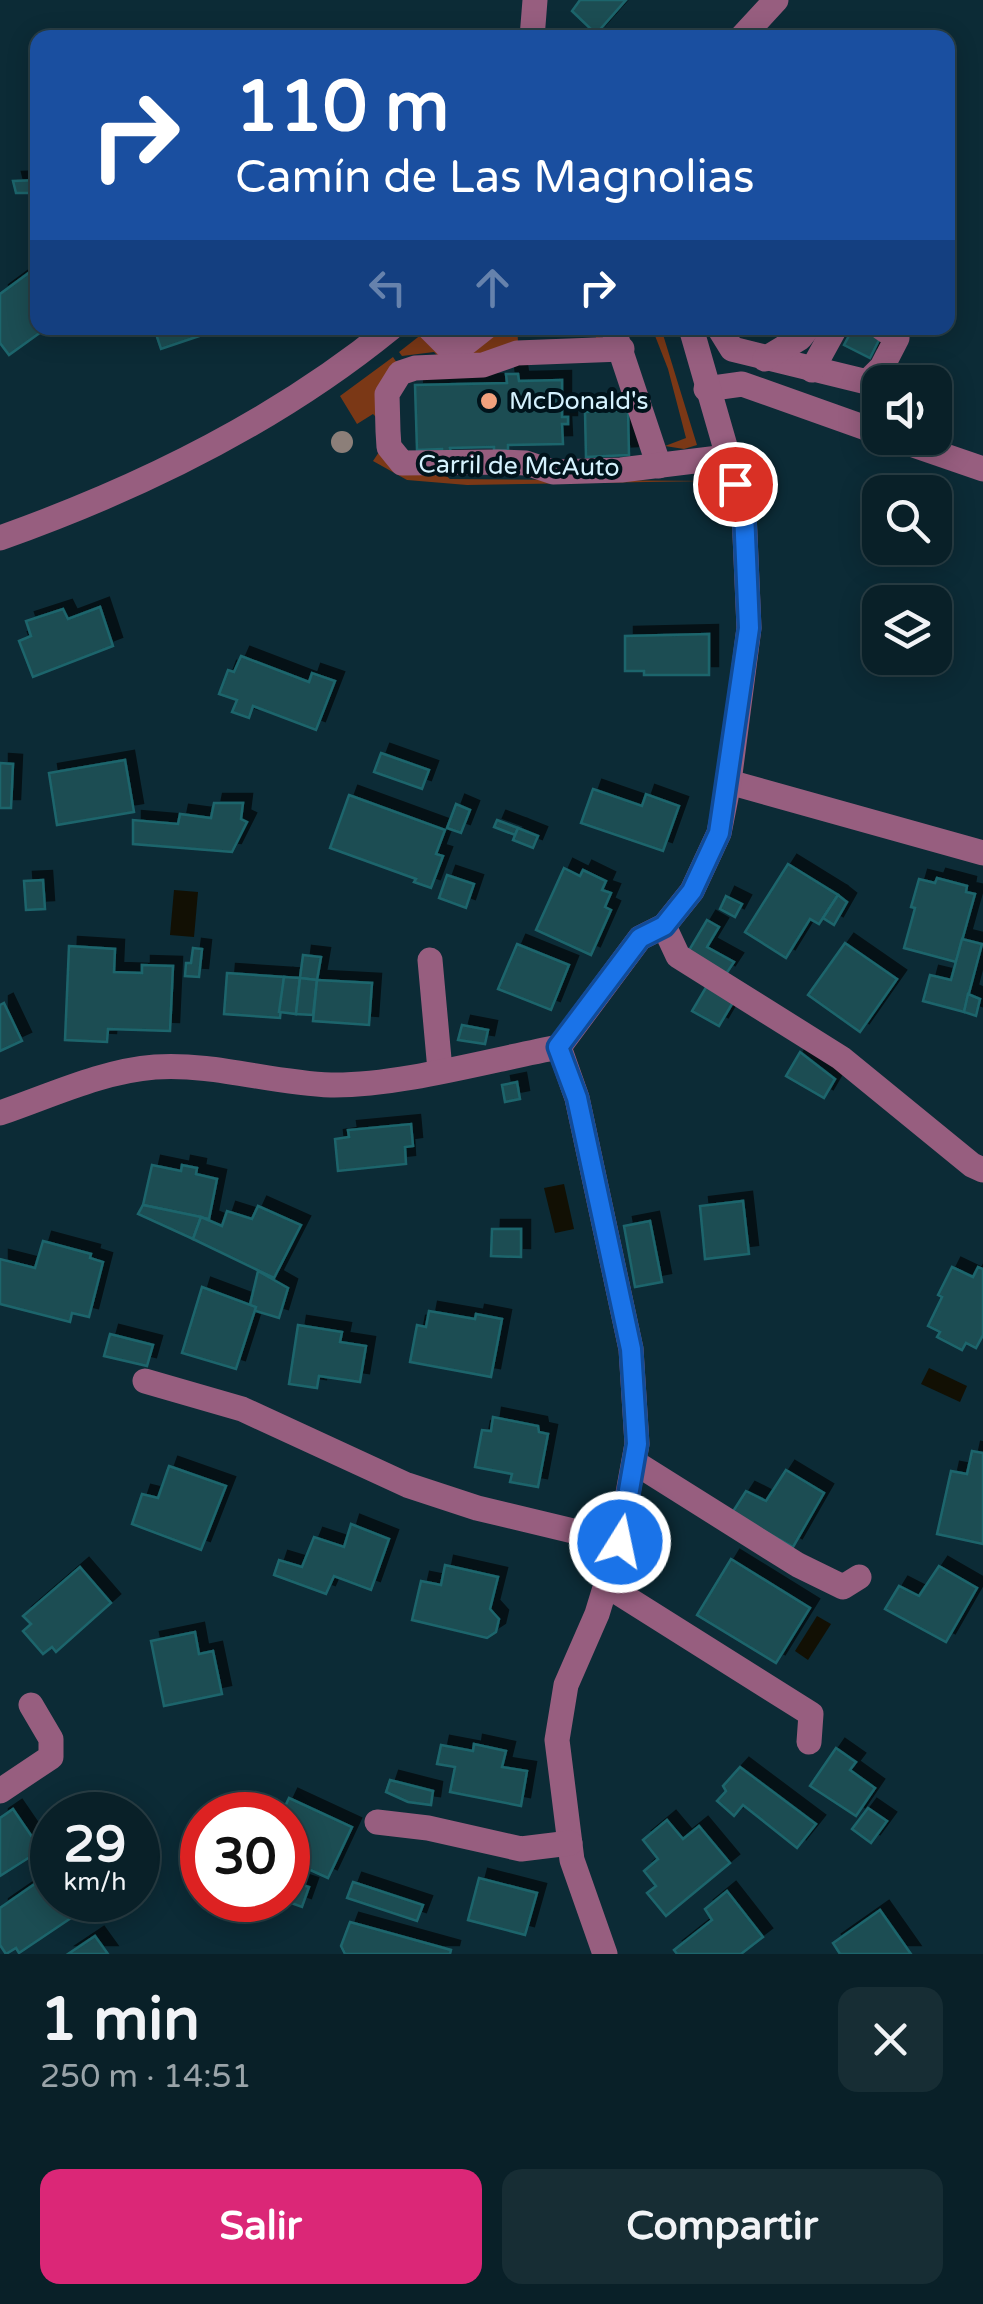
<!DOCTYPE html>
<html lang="es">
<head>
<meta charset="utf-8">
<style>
	body { margin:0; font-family:"Varela Round",sans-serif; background:#172d34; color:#f1f3f6; height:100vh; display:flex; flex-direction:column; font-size:38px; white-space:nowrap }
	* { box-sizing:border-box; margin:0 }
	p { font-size:32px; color:#99a3a8 }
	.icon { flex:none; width:55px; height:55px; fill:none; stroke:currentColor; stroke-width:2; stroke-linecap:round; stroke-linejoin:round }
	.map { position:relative; height:1954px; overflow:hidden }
	.sheet { display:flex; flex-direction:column; background:#092028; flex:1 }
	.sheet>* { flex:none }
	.hud { position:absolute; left:30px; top:30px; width:925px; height:305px; border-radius:20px; box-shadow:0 5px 25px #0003,0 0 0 2px #293e45; background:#1a4fa0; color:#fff; overflow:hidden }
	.tools { position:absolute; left:862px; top:365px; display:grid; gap:20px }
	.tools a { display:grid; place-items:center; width:90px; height:90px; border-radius:20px; background:#092028; box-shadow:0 5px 25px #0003,0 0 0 2px #293e45; font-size:50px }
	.speed { position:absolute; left:30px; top:1792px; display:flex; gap:20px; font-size:50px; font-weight:700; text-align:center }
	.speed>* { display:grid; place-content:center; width:130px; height:130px; border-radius:50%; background:#092028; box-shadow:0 5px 25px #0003,0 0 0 2px #293e45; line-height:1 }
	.speed small { font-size:25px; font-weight:400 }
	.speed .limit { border:15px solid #d22; background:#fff; color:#111 }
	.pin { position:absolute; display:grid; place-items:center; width:85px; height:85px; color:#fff; margin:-42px; border:5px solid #fff; border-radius:50%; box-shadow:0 2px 10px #0007 }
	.me { position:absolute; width:110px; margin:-55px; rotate:10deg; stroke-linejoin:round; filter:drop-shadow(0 0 8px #0008) }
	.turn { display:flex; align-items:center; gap:35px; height:210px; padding:0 40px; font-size:45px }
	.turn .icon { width:130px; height:130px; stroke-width:2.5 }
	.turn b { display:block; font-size:70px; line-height:85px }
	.lanes { display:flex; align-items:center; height:95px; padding:0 40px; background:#0003; justify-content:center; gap:50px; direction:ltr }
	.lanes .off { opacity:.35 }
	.round { display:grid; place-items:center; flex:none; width:105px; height:105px; border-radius:20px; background:#172d34 }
	.headline { display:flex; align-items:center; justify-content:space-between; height:170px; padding:0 40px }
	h1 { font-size:60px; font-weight:700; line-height:75px }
	.primary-button { display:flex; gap:20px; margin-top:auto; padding:20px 40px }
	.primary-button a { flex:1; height:115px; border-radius:20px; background:#db2777; color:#fff; font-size:40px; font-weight:700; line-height:115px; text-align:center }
	.primary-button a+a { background:#172d34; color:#f1f3f6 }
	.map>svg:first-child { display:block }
	.green { fill:#7b3816 }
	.water { fill:#121004 }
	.building { fill:#1a4e53; stroke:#1e656c; stroke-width:2.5; filter:url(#shadow) }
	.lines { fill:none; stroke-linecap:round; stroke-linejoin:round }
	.minor { stroke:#975e7f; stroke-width:25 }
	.tree { fill:#8c7f79 }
	.route-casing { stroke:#114b97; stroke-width:25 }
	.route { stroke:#1a73e8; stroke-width:18 }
	.poi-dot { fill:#f1a17d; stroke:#00131b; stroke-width:4 }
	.labels { text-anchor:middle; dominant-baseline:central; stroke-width:8; stroke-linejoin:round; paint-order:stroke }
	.poi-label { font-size:25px; fill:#d5f2fe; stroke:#00131b; text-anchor:start }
	.street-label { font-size:25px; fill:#d5f2fe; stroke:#00131b }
</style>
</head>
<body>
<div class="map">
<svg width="983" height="1954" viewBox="0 0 983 1954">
	<defs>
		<filter id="shadow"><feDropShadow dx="9" dy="-9" stdDeviation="0" flood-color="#0009"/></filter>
	</defs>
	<rect width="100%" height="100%" fill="#0c2b36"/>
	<g class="green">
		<polygon points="504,328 517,328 518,341 596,338 597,328 601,328 603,337 487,356 441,359 434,352 402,356 399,352 422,334 473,352"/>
		<polygon points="652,328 661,328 697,445 684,449 665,446 686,438 668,369"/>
		<polygon points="393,357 399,366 377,418 373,414 357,424 340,396"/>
		<path d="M379,452c13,25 36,18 61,18l10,9 259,2 -242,4 -60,-5 -34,-19z"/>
	</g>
	<g class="water">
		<polygon points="174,890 198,892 194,937 170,935"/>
		<polygon points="564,1184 574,1229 555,1233 544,1188"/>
		<polygon points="929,1368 967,1386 960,1402 921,1384"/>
		<polygon points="817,1616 831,1624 808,1660 795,1651"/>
	</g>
	<g class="building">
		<polygon points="580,0 626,0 596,34 572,11"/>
		<polygon points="38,180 38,193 16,193 13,181"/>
		<polygon points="38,266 37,327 41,332 9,355 0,343 0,294"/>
		<polygon points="154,328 223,328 161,349"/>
		<polygon points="853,328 885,328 870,358 844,345"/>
		<polygon points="506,374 518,374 519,381 562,380 562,417 568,417 568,424 562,424 563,444 508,445 508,450 494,451 494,447 450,448 451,453 442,453 442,449 417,450 415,385 507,383"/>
		<polygon points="628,410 629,455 586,457 585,412"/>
		<polygon points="100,607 113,646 33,677 19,641 31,636 26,621 63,609 68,619"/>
		<polygon points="709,634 709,675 644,675 644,671 625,671 625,636"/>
		<polygon points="241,656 309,682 312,673 335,681 316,730 253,706 249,718 232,712 237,700 219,694 228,670 234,672"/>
		<polygon points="381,753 429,770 422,789 374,772"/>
		<polygon points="125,760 134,812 57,825 49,773"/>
		<polygon points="0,763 13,764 11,808 0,808"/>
		<polygon points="593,789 642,806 646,794 679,806 663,851 581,823"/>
		<polygon points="349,795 445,830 436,854 443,856 431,888 414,882 416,879 330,848"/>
		<polygon points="214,803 243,803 241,819 247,822 232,852 133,844 133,820 178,824 180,814 211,818"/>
		<polygon points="456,804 470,810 461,833 447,828"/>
		<polygon points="497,820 518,828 515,835 494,827"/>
		<polygon points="518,828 538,836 533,848 513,840"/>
		<polygon points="788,864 838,895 819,924 810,919 786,958 745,932"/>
		<polygon points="564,868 580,876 583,870 606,881 602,890 611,893 605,907 611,910 591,955 536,930"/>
		<polygon points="447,875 474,884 466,908 439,898"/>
		<polygon points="937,878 967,886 966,892 975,894 956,962 904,948 915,908 911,907 919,879 935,883"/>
		<polygon points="43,880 45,909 26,910 24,881"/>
		<polygon points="838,895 847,902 834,925 823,918"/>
		<polygon points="726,896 742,904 735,917 720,909"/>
		<polygon points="707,920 719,927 707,947 734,962 726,974 688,952"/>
		<polygon points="962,939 982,944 964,1012 923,1001 930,975 951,980"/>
		<polygon points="845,943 897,979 860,1032 808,995"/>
		<polygon points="517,944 569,965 551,1010 498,989"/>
		<polygon points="69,946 115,949 114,972 142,973 142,965 173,966 170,1031 108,1029 107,1042 65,1040"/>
		<polygon points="193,948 202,949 199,977 185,976 186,963 191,963"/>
		<polygon points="303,955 321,957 317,980 300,978"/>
		<polygon points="227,973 284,977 280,1018 224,1014"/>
		<polygon points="284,977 300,978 296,1014 279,1012"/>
		<polygon points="300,978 317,980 313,1015 296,1014"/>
		<polygon points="317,980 372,983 369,1025 313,1021"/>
		<polygon points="708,984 735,999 719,1026 692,1011"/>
		<polygon points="968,994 980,999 976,1016 964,1012"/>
		<polygon points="4,1003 22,1041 0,1051 0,1005"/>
		<polygon points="462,1025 488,1030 485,1044 458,1040"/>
		<polygon points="800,1052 835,1079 824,1098 786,1076"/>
		<polygon points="517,1082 520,1099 505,1102 502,1085"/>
		<polygon points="411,1124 413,1146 405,1147 406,1164 338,1171 335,1139 349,1137 348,1130"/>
		<polygon points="152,1165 181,1171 182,1165 197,1168 196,1174 217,1179 209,1219 143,1205"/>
		<polygon points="743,1201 749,1254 705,1259 700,1206"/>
		<polygon points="143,1205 201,1217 193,1239 138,1214"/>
		<polygon points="258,1206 301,1225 274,1278 193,1239 201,1217 222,1226 227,1211 252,1219"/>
		<polygon points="650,1221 662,1282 635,1287 624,1226"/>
		<polygon points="492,1229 521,1229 521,1257 491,1256"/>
		<polygon points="43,1241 91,1254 90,1258 103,1262 89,1317 72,1313 70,1322 0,1304 0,1259 35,1268"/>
		<polygon points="952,1267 973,1277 978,1267 983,1269 983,1335 976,1348 966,1343 962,1350 937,1337 940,1332 928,1326 942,1297 938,1295"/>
		<polygon points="258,1271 288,1288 279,1318 249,1309"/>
		<polygon points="202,1287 256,1307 236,1369 182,1353"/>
		<polygon points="429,1311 475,1319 476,1314 502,1319 491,1377 410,1362 417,1325 426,1327"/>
		<polygon points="298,1325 342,1332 340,1342 366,1346 360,1382 319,1376 317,1388 289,1384"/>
		<polygon points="110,1334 153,1345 147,1366 104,1356"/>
		<polygon points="493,1417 538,1426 539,1432 548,1434 538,1487 510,1482 512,1474 475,1467 482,1430 491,1431"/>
		<polygon points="972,1451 983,1453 983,1544 937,1534 951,1471 967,1474"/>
		<polygon points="169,1466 226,1486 201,1550 132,1524 142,1494 158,1498"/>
		<polygon points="786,1470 824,1493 793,1547 732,1513 746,1491 766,1501"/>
		<polygon points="351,1524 389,1539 371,1590 334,1576 326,1594 274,1575 279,1560 302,1567 314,1537 344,1547"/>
		<polygon points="731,1559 810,1608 776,1663 697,1615"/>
		<polygon points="445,1565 498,1577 490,1609 499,1619 496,1632 487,1638 412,1620 421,1581 441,1585"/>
		<polygon points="939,1566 977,1588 946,1642 885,1609 899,1586 919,1596"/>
		<polygon points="80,1567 111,1603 56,1652 52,1647 43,1654 23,1631 31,1624 23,1616"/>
		<polygon points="195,1632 199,1654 213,1651 222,1694 164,1706 151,1641"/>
		<polygon points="474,1744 506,1751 502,1767 527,1771 521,1806 450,1792 455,1767 437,1764 441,1745 473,1751"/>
		<polygon points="836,1748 856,1762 850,1770 875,1788 856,1816 810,1786"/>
		<polygon points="740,1767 816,1824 797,1848 743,1805 734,1816 717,1801 726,1791 723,1786"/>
		<polygon points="390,1780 433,1791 431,1805 408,1802 386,1792"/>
		<polygon points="289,1798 352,1827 328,1878 288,1860 288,1815 281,1815"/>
		<polygon points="868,1808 887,1821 871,1843 852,1829"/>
		<polygon points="13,1809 41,1850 0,1876 0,1818"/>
		<polygon points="667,1820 683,1839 699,1826 730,1863 666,1916 647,1893 656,1886 644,1871 658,1859 643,1840"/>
		<polygon points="52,1872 52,1900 76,1900 83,1910 19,1953 16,1948 6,1954 0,1945 0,1908"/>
		<polygon points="479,1878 537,1893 525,1935 468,1920"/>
		<polygon points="288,1880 309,1887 302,1907 283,1900 288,1900"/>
		<polygon points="353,1882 423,1905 417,1921 347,1898"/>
		<polygon points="727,1891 763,1937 741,1954 677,1954 674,1950 712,1920 705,1909"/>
		<polygon points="880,1910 911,1954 840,1954 833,1943"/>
		<polygon points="350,1922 451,1950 450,1954 345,1954 341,1946"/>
		<polygon points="95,1936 108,1954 68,1954"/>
	</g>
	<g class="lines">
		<g class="minor">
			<polyline points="532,38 535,0"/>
			<polyline points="741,38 776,0"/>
			<polyline points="429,328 448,347 461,347 485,328"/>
			<polyline points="613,328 659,466"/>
			<polyline points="719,328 732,349 867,382 882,367 897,338 882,328"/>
			<polyline points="622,349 517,353 483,365 415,368 400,373 387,394 388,431 389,447 402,463 498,462 526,463 553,472 621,470 727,457"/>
			<polyline points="765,359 800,338 808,328"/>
			<polyline points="812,370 835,328"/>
			<polyline points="706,389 742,384 880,433"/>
			<polyline points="893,438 983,469"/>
			<path d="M0,538c138,-49 277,-117 391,-210"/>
			<polyline points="729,782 983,853"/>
			<polyline points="664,926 678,956 841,1058 972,1165 983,1170"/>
			<polyline points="430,960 440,1070"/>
			<polyline points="559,1047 577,1098 631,1349 637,1444 619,1542 597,1614 566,1685 557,1740 572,1860 605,1954"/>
			<path d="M0,1113c50,-17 102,-42 155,-46 59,-4 117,16 176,18 68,1 159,-25 228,-38l81,-109 24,-12 28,-35 27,-58 10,-51 20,-154 -5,-116 -53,-184"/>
			<polyline points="145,1381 242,1409 407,1485 477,1508 619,1542"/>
			<polyline points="634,1462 798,1565 843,1587 859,1577"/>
			<polyline points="606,1585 811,1714 809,1742"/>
			<polyline points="0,1791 51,1757 51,1739 31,1705"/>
			<polyline points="377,1822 428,1828 521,1849 570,1843"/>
		</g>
	</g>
	<circle class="tree" cx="342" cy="442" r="11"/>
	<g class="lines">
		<g class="route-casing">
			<polyline id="route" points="620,1542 637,1444 631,1349 577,1098 558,1047 640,938 664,926 692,891 719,833 749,628 744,512 735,484"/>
		</g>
		<use href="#route" class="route"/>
	</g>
	<circle class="poi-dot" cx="489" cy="401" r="10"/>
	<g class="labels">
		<g class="poi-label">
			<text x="509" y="401">McDonald's</text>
		</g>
		<g class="street-label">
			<text transform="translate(519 466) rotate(1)">Carril de McAuto</text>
		</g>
	</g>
</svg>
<div class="tools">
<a><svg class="icon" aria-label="sound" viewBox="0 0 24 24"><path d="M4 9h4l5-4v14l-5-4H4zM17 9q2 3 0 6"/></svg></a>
<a><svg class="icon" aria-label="search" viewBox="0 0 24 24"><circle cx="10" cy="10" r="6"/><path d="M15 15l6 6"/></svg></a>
<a><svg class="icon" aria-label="layers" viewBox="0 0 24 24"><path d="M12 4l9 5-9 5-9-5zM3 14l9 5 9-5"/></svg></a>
</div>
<div class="speed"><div>29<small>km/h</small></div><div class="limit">30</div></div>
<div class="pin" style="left:735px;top:484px;background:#d93025"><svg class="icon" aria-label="arrive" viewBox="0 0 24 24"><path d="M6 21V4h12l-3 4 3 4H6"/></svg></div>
<svg class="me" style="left:620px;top:1542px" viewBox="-20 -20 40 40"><circle r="17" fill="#1a73e8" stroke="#fff" stroke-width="3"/><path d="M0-11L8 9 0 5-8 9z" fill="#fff"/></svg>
<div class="hud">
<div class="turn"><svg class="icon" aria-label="right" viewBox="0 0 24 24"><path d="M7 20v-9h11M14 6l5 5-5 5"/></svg><div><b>110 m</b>Camín de Las Magnolias</div></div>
<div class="lanes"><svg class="icon off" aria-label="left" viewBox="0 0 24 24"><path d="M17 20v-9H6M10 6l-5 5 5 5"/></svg><svg class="icon off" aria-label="ahead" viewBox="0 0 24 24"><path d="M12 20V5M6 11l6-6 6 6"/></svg><svg class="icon" aria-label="right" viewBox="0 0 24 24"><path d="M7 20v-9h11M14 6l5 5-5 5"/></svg></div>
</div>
</div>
<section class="sheet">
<div class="headline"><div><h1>1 min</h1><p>250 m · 14:51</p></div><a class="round"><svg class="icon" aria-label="close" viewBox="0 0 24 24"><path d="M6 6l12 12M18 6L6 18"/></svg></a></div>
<div class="primary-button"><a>Salir</a><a>Compartir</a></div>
</section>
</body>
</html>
